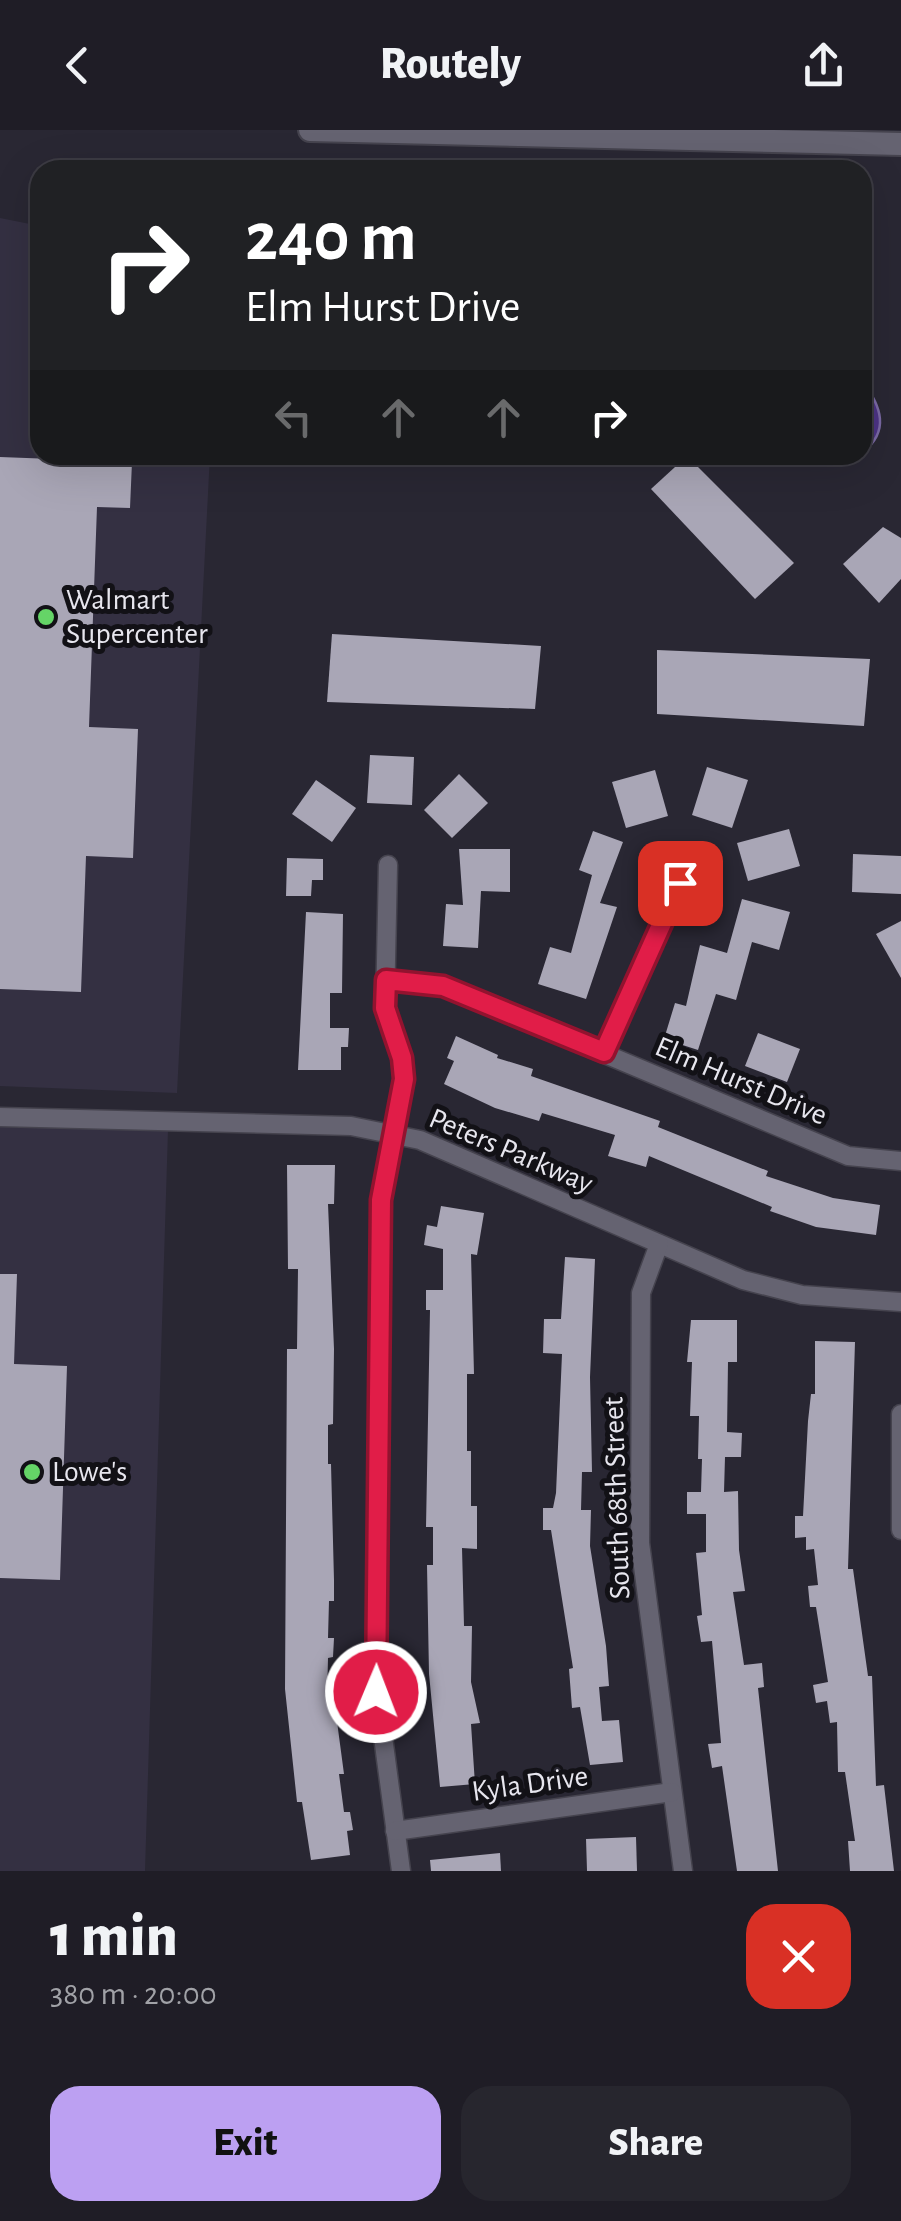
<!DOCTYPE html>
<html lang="en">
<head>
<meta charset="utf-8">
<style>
	body { margin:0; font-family:"Alegreya Sans",sans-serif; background:#27262e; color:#f1f3f6; height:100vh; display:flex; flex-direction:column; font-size:38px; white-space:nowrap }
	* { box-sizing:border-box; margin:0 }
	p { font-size:32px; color:#a1a2a7 }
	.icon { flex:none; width:55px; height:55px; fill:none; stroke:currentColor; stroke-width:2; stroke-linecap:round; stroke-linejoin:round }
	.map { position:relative; height:1741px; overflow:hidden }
	.side { display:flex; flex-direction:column; background:#1f1d26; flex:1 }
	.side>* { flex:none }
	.top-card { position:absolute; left:30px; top:30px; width:842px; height:305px; border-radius:30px; box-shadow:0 10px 40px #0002,0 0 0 2px #3c3b43; background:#202124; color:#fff; overflow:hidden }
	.pin { position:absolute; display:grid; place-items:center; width:85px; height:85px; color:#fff; margin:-42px; border-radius:20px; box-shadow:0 5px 15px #0006 }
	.me { position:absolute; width:110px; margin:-55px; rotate:1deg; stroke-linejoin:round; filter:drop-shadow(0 0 8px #0008) }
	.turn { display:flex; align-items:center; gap:35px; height:210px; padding:0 50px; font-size:45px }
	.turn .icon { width:130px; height:130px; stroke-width:2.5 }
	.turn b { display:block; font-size:70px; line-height:85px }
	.lanes { display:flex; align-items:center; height:95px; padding:0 50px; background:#0003; justify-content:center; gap:50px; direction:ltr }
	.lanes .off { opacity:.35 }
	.round { display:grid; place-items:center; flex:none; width:105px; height:105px; border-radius:30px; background:#27262e }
	.head { display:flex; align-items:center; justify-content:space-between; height:170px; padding:0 50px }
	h1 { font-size:60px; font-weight:800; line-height:75px }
	.primary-button { display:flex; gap:20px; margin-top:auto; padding:20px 50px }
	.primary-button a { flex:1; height:115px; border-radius:30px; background:#bca0f2; color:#111; font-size:40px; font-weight:800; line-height:115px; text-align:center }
	.primary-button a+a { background:#27262e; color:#f1f3f6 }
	header { display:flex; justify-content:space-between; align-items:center; height:130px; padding:0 50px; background:#1f1d26; font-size:45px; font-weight:800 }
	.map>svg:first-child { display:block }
	.built { fill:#343042 }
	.water { fill:#4c3384; stroke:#7a69a4; stroke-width:2.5 }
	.building { fill:#a9a6b6 }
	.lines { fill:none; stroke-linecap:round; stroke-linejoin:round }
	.street-casing { stroke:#45434e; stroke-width:21 }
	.secondary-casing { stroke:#45434e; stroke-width:26 }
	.street { stroke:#656371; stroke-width:18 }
	.secondary { stroke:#656371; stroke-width:22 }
	.route-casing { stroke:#92132f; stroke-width:25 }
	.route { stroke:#e11d48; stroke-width:18 }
	.poi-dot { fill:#65d467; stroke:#121116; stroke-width:4 }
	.labels { text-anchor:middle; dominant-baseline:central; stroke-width:10; stroke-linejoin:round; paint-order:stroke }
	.poi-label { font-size:30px; fill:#e7e6ee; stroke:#121116; text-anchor:start }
	.street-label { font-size:30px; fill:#e7e6ee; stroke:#121116 }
</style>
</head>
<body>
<header><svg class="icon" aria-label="back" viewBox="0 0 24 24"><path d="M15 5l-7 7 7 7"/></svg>Routely<svg class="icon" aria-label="share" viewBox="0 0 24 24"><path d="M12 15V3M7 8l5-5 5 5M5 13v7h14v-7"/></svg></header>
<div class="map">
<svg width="901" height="1741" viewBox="0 0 901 1741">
	<rect width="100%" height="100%" fill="#292733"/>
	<g class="built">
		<polygon points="0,88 40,96 40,325 210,325 177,963 0,956"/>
		<polygon points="0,997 168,1000 145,1741 0,1741"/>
	</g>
	<path class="water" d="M863,252c18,24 27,49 0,70z"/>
	<g class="building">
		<polygon points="687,326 794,433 755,469 651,359"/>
		<polygon points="0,327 132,332 130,378 97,377 89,597 138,599 133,728 86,726 81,862 0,859"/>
		<polygon points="883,397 901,408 901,449 879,473 843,434"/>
		<polygon points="332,504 541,516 535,579 327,572"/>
		<polygon points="657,520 870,529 864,596 657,584"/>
		<polygon points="370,625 414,627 412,675 367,673"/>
		<polygon points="707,637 748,650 732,698 692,685"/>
		<polygon points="655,640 668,686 626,698 612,652"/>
		<polygon points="459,644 488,673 452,708 424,680"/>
		<polygon points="316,650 356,678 332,712 292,684"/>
		<polygon points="789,699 800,736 748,751 737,713"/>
		<polygon points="593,701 623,712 600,773 617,777 586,869 538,854 550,817 571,823 592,745 579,740"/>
		<polygon points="459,719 510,719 510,762 481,761 478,818 443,816 446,774 463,775"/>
		<polygon points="853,724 901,726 901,764 852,762"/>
		<polygon points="287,728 323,729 323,750 312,750 311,766 286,766"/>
		<polygon points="742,769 790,782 779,820 752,812 736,870 716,864 698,920 664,909 675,873 686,876 700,815 727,823"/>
		<polygon points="306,782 343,784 342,863 330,863 330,898 349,898 348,917 341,917 341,940 298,940"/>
		<polygon points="901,791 901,848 876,804"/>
		<polygon points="758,903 800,919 787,952 745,936"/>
		<polygon points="456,906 498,925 497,928 533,939 531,946 660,991 658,997 768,1041 766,1046 833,1068 880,1075 876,1105 816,1097 770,1081 772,1077 649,1026 646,1037 608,1026 615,1005 542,983 539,991 495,978 444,954 454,931 447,928"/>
		<polygon points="287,1035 335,1035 334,1074 328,1074 334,1219 333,1294 328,1295 328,1334 331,1334 334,1450 334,1471 329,1471 328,1508 334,1508 333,1527 328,1528 327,1570 334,1569 344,1644 339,1644 344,1682 350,1682 353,1700 347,1701 350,1725 311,1730 302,1672 297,1672 285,1559 287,1219 297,1219 298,1139 288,1139"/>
		<polygon points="441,1076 484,1083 477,1125 471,1124 474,1244 467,1244 467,1321 471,1321 471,1376 477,1376 477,1419 462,1418 464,1496 472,1496 471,1552 480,1593 471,1594 475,1654 440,1657 429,1544 427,1435 433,1435 433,1397 426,1397 430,1180 426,1180 426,1160 443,1160 443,1119 424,1115 427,1095 437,1097"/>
		<polygon points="565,1127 595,1129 590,1247 592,1342 582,1342 581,1380 591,1380 590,1416 606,1516 609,1556 599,1557 602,1591 619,1590 623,1632 590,1635 580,1577 572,1578 569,1539 573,1538 551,1400 543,1400 543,1378 553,1378 556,1363 562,1224 543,1223 544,1189 561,1189"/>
		<polygon points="0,1144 17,1144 14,1234 67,1236 60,1450 0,1448"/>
		<polygon points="691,1190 737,1190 737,1232 728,1232 727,1302 742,1303 741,1327 725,1327 724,1362 738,1361 739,1420 745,1461 733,1462 744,1535 762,1533 764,1557 758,1558 778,1741 737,1741 722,1636 712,1638 708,1614 721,1613 712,1511 701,1512 697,1486 702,1485 696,1423 706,1422 706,1384 687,1384 687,1362 701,1362 702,1329 698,1329 699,1286 690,1286 692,1232 687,1232"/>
		<polygon points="815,1211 855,1212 848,1439 853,1439 868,1546 872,1546 876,1656 884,1655 894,1741 850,1741 848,1711 855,1711 845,1642 838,1642 837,1592 830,1593 827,1571 816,1573 813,1555 828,1552 816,1477 810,1477 808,1456 818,1455 814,1419 806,1420 806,1407 795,1408 795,1386 803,1386 808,1291 811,1264 815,1264"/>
		<polygon points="636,1707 637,1741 587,1741 586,1709"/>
		<polygon points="500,1723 501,1741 431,1741 430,1730"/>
	</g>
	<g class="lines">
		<g class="street-casing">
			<g id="street">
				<polyline points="388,735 385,878 402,927 404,949 381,1069 377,1562 401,1741"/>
				<polyline points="386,850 443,856 848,1026 901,1031"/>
				<polyline points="604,921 680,753"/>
				<polyline points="0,987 351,996 420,1010 743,1150 802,1165 901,1172"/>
				<polyline points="659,1114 641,1163 640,1413 683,1741"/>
				<polyline points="901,1284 901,1400"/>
				<polyline points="395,1701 672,1662"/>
			</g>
		</g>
		<g class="secondary-casing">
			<polyline id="secondary" points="310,0 901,14"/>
		</g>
		<use href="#street" class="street"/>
		<use href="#secondary" class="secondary"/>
	</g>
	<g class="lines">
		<g class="route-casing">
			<polyline id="route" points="376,1562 381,1070 404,949 402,928 385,878 386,850 443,856 604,922 680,753"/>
		</g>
		<use href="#route" class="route"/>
	</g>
	<g class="poi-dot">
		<circle cx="46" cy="487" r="10"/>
		<circle cx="32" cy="1342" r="10"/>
	</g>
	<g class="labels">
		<g class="poi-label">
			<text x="66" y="470">Walmart<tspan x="66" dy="34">Supercenter</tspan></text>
			<text x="52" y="1342">Lowe's</text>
		</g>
		<g class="street-label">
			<text transform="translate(741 951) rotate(23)">Elm Hurst Drive</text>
			<text transform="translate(511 1021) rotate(23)">Peters Parkway</text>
			<text transform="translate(617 1368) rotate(-92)">South 68th Street</text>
			<text transform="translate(530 1654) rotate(-8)">Kyla Drive</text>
		</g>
	</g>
</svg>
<div class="pin" style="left:680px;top:753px;background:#d93025"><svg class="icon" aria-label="arrive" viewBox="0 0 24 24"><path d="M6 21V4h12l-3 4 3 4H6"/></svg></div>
<svg class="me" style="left:376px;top:1562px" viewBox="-20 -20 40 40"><circle r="17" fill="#e11d48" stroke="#fff" stroke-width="3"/><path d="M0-11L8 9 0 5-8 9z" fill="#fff"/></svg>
<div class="top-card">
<div class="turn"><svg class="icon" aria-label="right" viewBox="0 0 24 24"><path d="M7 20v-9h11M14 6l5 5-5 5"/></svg><div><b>240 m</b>Elm Hurst Drive</div></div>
<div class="lanes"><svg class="icon off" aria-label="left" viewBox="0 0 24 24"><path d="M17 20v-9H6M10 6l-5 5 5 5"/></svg><svg class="icon off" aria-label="ahead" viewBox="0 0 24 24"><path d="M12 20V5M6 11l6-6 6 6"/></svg><svg class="icon off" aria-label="ahead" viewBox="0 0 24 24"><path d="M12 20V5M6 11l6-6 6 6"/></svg><svg class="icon" aria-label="right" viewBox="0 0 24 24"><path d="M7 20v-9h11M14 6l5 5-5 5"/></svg></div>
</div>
</div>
<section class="side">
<div class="head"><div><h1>1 min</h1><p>380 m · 20:00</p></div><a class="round" style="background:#d93025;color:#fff"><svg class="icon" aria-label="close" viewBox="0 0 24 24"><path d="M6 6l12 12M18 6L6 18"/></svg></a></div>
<div class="primary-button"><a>Exit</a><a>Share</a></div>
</section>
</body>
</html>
